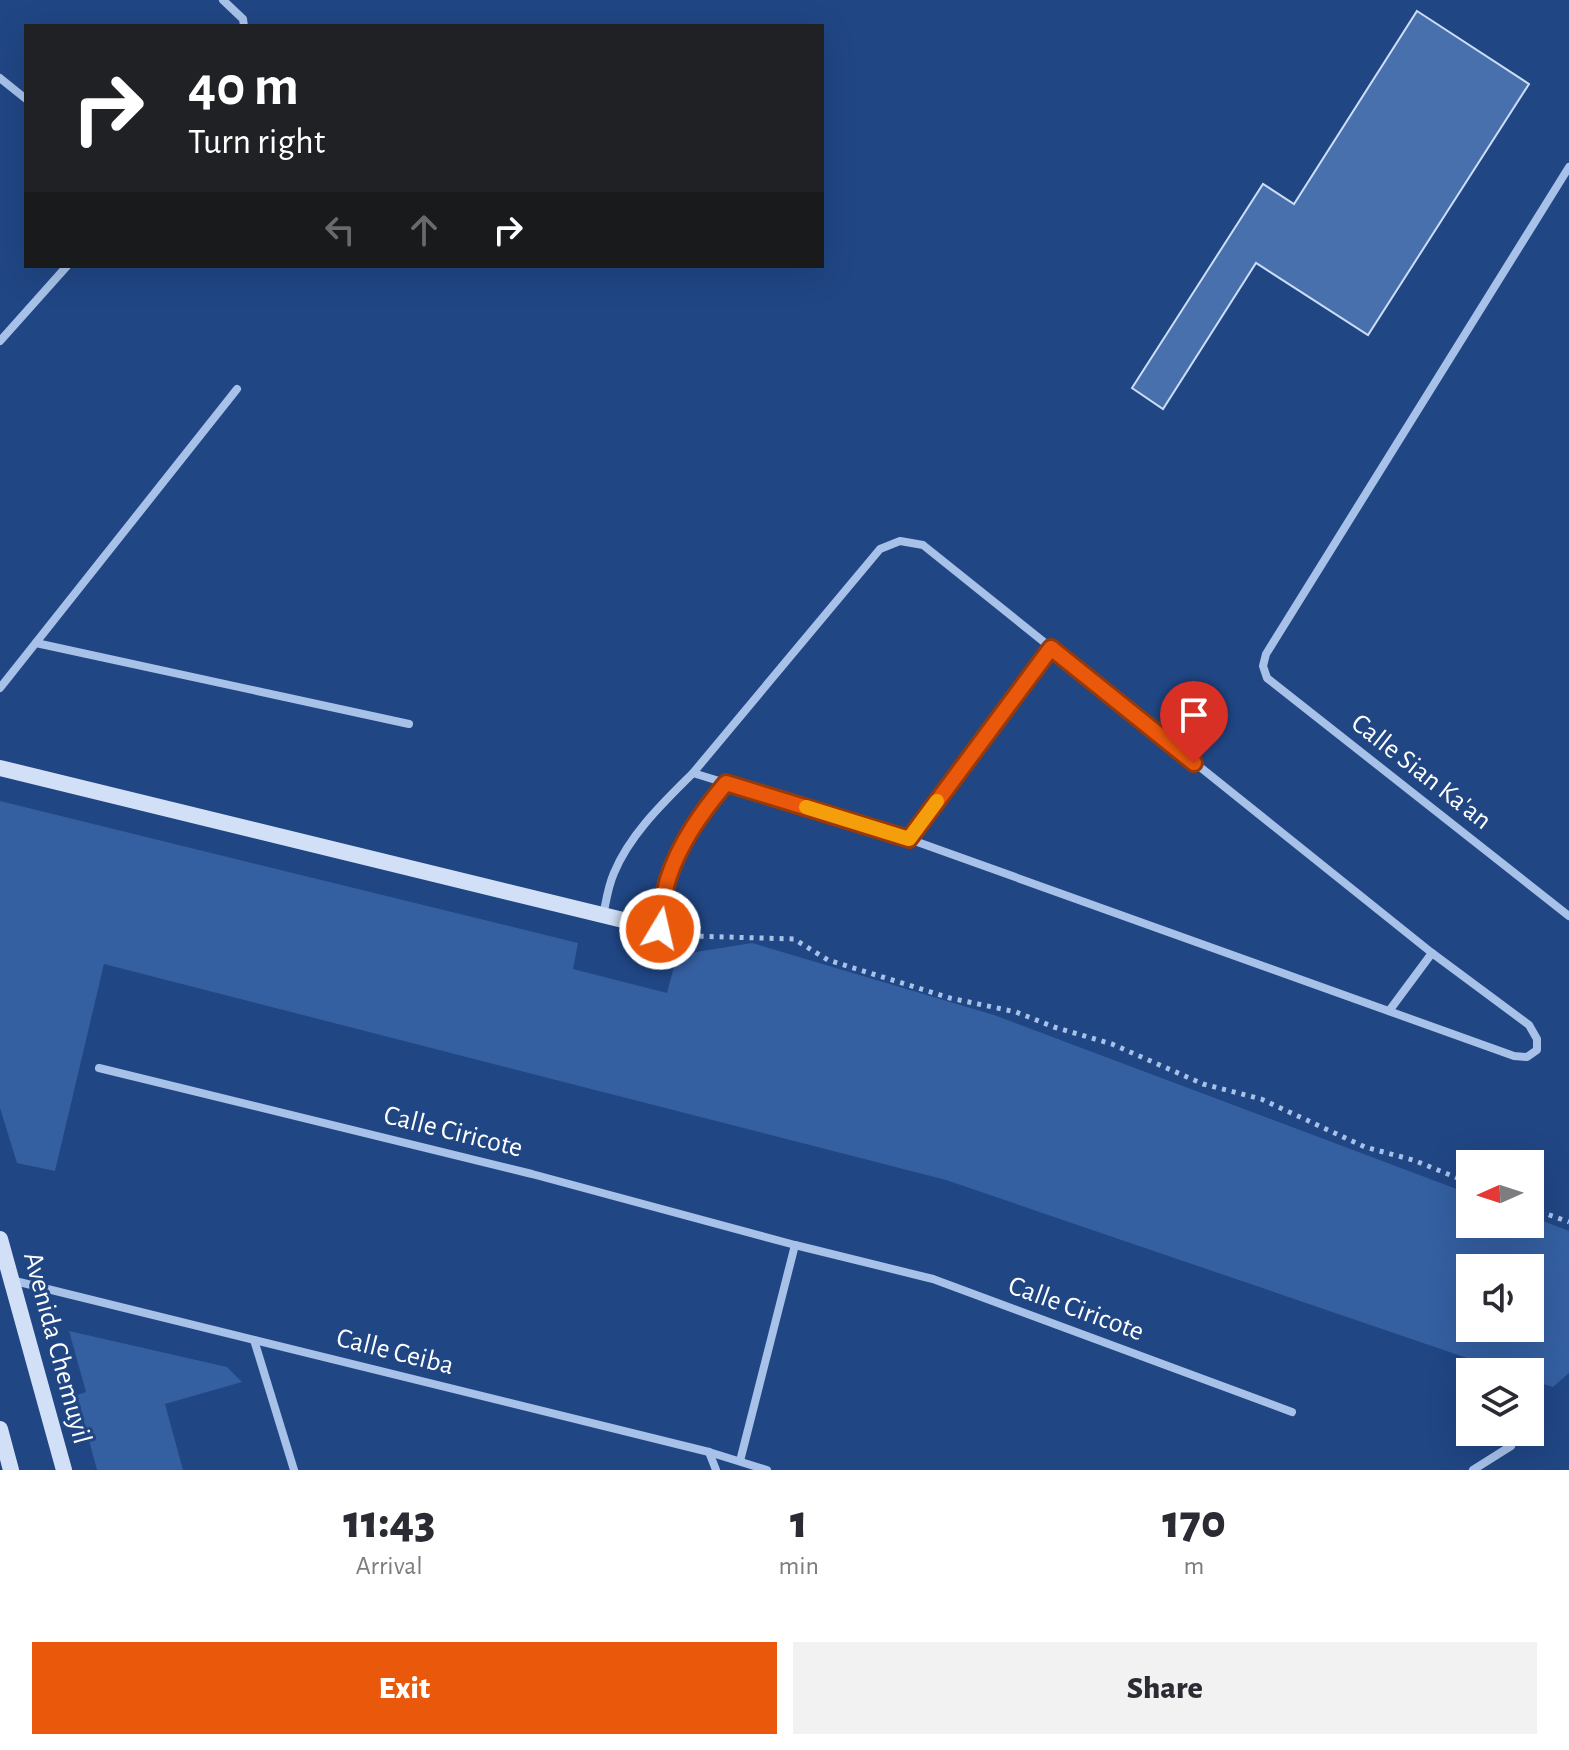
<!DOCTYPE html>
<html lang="en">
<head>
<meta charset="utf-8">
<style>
	body { margin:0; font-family:"Alegreya Sans",sans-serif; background:#f2f2f3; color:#2b2b33; height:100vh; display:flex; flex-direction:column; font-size:30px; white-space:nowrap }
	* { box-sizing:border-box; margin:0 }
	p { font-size:26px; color:#7c7c81 }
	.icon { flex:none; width:44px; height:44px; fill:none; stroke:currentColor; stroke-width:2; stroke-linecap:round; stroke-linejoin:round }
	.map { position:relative; height:1470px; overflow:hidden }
	.drawer { display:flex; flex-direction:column; background:#fff; flex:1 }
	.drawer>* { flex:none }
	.hud { position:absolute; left:24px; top:24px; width:800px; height:244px; border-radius:0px; box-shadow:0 8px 32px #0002; background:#202124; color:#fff; overflow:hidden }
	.needle { width:52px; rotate:267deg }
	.controls { position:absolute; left:1456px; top:1150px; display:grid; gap:16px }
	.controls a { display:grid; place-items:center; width:88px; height:88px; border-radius:0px; background:#fff; box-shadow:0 8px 32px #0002; font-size:40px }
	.pin { position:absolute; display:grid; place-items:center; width:68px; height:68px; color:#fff; margin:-82px -34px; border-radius:50% 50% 50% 0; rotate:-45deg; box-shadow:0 0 8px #0007 }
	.pin .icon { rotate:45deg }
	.me { position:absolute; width:88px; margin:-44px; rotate:9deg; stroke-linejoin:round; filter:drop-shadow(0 0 6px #0008) }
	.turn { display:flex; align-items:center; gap:28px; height:168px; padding:0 32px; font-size:36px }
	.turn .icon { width:104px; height:104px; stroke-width:2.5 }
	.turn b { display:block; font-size:56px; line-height:68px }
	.lanes { display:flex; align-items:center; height:76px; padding:0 32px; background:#0003; justify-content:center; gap:40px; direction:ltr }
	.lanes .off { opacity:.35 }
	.eta { display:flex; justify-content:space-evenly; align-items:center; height:136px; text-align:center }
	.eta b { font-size:48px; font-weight:800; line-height:56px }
	.cta { display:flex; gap:16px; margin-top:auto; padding:16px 32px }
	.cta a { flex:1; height:92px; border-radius:0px; background:#ea580c; color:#fff; font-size:32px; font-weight:800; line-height:92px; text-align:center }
	.cta a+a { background:#f2f2f3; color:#2b2b33 }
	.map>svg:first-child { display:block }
	.green { fill:#345fa1; fill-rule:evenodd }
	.building { fill:#4870ac; stroke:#ccddf7; stroke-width:2 }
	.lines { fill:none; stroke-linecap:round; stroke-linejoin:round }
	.path { stroke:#a7c1e9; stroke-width:5; stroke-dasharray:4 6; stroke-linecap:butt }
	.minor { stroke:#a7c1e9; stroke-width:8 }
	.secondary { stroke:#d2e0f7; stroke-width:16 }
	.route-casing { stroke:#983908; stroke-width:20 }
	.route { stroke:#ea580c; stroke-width:14 }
	.slow { stroke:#f59e0b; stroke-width:14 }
	.labels { text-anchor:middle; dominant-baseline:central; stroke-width:6; stroke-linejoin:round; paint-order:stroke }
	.street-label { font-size:28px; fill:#fff; stroke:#204684 }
</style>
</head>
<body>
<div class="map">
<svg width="1569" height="1470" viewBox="0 0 1569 1470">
	<rect width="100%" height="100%" fill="#204684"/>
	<g class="green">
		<path d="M0,801l578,142 -5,26 94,24 10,-38 75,-12 242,72 476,179v30h60v-8l39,15v142l-16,14 -23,-7v-8h-22l-562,-192 -842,-216 -49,207 -38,-8 -17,-55zM1470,1268h60v60h-60z"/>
		<polygon points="69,1331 227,1367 242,1382 165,1404 183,1470 97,1470 77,1395 86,1392"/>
	</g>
	<polygon class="building" points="1417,11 1529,84 1368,335 1256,263 1163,409 1132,388 1263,184 1294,204"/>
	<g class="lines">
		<g class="path">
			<polyline points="680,933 691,936 794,939 828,960 950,998 1016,1012 1054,1027 1112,1044 1203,1084 1261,1099 1365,1147 1413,1160 1470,1183"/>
			<polyline points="1530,1208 1569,1222"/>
		</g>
		<g class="minor">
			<polyline points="223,0 243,19 244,26"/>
			<polyline points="0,78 26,99"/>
			<polyline points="1569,167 1266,654 1263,666 1267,678 1569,916"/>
			<polyline points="0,341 67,266"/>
			<polygon points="900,541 923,545 1432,953 1529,1025 1537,1039 1537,1050 1527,1057 1514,1056 909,839 693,773 880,549"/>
			<polyline points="36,643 409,724"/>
			<polyline points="0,688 237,389"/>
			<polyline points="909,839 1051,648"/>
			<path d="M603,916c3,-14 5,-30 11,-43 16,-39 50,-71 79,-100"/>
			<path d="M660,928c2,-16 3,-33 8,-49 12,-37 34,-67 58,-96"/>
			<polyline points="1389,1011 1432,953"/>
			<polyline points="99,1068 532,1174 795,1245 740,1461"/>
			<polyline points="795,1245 933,1279 1292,1412"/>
			<polyline points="11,1280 709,1452 767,1470"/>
			<polyline points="254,1340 294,1470"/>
			<polyline points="709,1452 716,1470"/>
			<polyline points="1473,1470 1511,1446"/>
		</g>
		<g class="secondary">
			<polyline points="0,768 660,929"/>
			<polyline points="0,1239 64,1470"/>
			<polyline points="0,1429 11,1470"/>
		</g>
	</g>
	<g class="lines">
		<g class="route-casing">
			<path id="route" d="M660,929c2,-17 3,-34 8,-50 12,-37 34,-67 58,-96l183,56 142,-191 143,115"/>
		</g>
		<use href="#route" class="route"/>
		<polyline class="slow" points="806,807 909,839 937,801"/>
	</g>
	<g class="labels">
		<g class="street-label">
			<text transform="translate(1421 772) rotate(38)">Calle Sian Ka'an</text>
			<text transform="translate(453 1132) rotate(14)">Calle Ciricote</text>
			<text transform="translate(1076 1309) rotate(20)">Calle Ciricote</text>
			<text transform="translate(57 1348) rotate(75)">Avenida Chemuyil</text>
			<text transform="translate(395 1352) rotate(14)">Calle Ceiba</text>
		</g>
	</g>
</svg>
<div class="controls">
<a><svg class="needle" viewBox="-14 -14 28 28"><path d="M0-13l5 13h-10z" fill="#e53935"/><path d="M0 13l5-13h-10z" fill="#7c7c81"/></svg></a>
<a><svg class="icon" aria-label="sound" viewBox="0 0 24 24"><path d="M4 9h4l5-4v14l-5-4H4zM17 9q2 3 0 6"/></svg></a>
<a><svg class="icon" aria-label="layers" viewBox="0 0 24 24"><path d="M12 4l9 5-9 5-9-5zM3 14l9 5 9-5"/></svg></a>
</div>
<div class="pin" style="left:1194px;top:763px;background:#d93025"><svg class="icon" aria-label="arrive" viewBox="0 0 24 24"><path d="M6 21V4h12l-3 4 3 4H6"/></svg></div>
<svg class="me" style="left:660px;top:929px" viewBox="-20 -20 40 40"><circle r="17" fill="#ea580c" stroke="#fff" stroke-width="3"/><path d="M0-11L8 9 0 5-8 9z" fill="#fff"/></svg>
<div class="hud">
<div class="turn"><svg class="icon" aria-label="right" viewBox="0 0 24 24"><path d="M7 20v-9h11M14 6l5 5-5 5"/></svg><div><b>40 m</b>Turn right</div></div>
<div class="lanes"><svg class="icon off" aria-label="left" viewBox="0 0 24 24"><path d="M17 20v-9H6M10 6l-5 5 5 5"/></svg><svg class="icon off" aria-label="ahead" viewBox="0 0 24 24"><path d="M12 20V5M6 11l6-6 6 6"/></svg><svg class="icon" aria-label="right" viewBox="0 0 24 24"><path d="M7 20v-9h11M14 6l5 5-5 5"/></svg></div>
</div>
</div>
<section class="drawer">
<div class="eta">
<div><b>11:43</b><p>Arrival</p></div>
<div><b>1</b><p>min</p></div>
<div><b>170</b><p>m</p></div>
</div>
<div class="cta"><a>Exit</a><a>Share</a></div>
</section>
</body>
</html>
